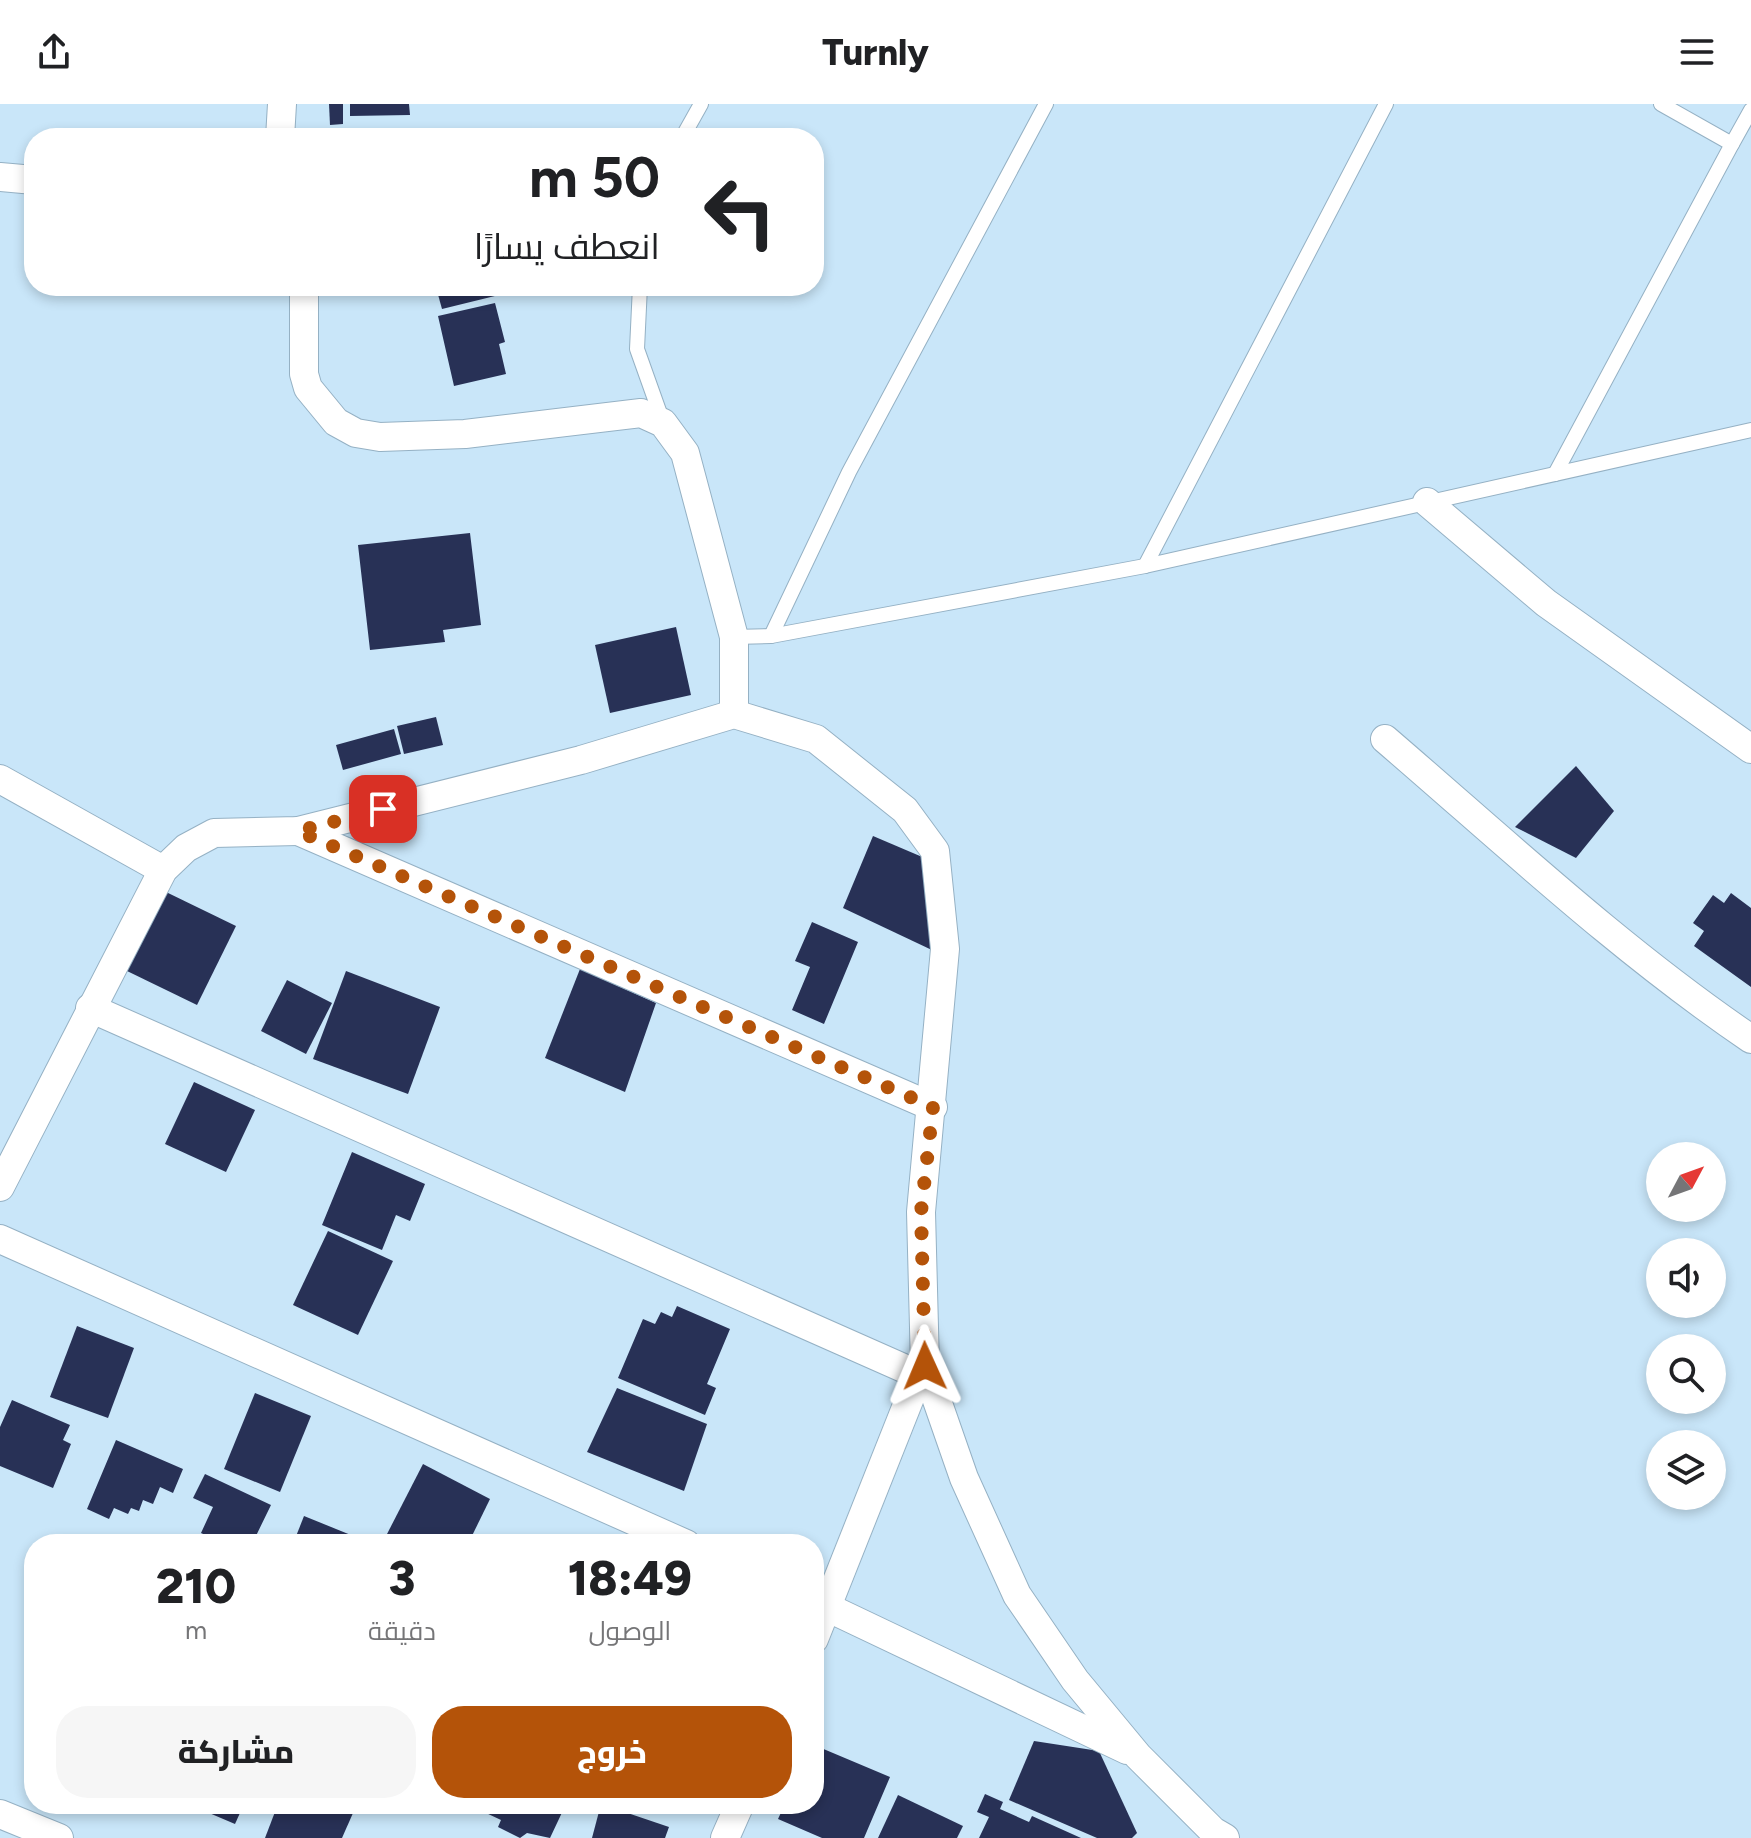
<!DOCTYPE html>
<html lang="ar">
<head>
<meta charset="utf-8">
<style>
	body { margin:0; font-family:Figtree,Cairo,sans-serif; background:#f6f6f6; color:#202124; direction:rtl; height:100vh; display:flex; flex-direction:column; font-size:30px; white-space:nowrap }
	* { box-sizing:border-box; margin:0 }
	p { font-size:26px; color:#757577 }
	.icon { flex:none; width:44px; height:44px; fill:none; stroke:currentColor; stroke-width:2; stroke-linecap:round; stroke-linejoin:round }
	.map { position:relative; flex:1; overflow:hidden; direction:ltr }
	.panel { position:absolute; left:24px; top:1430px; width:800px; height:280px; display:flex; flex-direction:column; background:#fff; border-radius:32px; box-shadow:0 4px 12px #0003; direction:rtl }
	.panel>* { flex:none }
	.hud { position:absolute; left:24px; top:24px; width:800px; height:168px; border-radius:32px; box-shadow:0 4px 12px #0003; direction:rtl; background:#fff; color:#202124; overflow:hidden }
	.needle { width:52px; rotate:49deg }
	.buttons { position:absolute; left:1646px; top:1038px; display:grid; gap:16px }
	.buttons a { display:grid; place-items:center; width:80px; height:80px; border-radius:50%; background:#fff; box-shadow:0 4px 12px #0003; font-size:40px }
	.pin { position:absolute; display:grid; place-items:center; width:68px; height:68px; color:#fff; margin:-34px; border-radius:16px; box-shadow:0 4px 12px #0006 }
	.me { position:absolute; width:88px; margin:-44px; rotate:359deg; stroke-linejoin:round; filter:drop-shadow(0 0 6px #0008) }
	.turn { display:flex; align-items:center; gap:28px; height:168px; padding:0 32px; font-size:36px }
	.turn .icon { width:104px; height:104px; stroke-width:2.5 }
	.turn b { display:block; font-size:56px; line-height:68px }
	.eta { display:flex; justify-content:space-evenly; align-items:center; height:136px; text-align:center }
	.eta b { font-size:48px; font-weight:800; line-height:56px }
	.button { display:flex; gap:16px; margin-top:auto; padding:16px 32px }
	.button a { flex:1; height:92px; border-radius:32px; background:#b45309; color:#fff; font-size:32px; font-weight:800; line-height:92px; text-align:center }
	.button a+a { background:#f6f6f6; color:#202124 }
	header { display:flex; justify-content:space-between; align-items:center; height:104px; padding:0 32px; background:#fff; font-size:36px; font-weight:800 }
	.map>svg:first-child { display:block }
	.building { fill:#283156 }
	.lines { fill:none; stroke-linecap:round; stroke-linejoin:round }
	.service-casing { stroke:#95b1c4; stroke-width:16 }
	.minor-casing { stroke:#95b1c4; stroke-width:30 }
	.service { stroke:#fff; stroke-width:14 }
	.minor { stroke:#fff; stroke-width:28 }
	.route { stroke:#b45309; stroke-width:14; stroke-dasharray:0 25.2 }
</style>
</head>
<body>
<header><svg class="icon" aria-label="menu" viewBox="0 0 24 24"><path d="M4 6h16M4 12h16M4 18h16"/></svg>Turnly<svg class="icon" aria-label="share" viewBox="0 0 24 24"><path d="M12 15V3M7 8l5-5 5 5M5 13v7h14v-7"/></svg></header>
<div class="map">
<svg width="1751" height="1734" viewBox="0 0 1751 1734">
	<rect width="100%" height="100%" fill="#c9e6f9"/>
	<g class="building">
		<polygon points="329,0 343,0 343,20 330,21"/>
		<polygon points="350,0 409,0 410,11 350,12"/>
		<polygon points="455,182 500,182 503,190 442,205 437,187"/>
		<polygon points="495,199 505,238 499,240 506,270 454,282 438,212"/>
		<polygon points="470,429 481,521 443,526 445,538 370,546 358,441"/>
		<polygon points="676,523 691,591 610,609 595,541"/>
		<polygon points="436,613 443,641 404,650 397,622"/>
		<polygon points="394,625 401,650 343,666 336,641"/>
		<polygon points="1576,662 1614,707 1576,754 1515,723"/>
		<polygon points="873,732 927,755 934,847 843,804"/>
		<polygon points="166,788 236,822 197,901 127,867"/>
		<polygon points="1731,789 1751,804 1751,883 1694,842 1704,827 1693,819 1713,791 1724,799"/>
		<polygon points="812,818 858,838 824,920 792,906 810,863 795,857"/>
		<polygon points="580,865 656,899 625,988 545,954"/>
		<polygon points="346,867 440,903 408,990 313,955"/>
		<polygon points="287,876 332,899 306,950 261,927"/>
		<polygon points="194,978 255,1006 226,1068 165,1040"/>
		<polygon points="352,1048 425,1080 410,1117 396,1111 382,1146 322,1121"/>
		<polygon points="328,1127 393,1157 358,1231 293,1201"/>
		<polygon points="677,1202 730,1225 707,1280 716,1284 705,1311 618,1274 643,1215 655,1220 661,1208 672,1213"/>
		<polygon points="77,1222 134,1244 108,1314 50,1293"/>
		<polygon points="617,1284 707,1320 684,1387 587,1348"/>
		<polygon points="255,1289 311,1312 280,1388 224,1365"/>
		<polygon points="12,1296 70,1321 63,1336 71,1340 53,1384 0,1362 0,1323"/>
		<polygon points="116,1336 183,1365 173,1389 160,1383 153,1400 143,1396 139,1407 131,1404 128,1410 114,1404 109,1415 87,1405"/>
		<polygon points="423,1360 490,1395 468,1440 403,1440 386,1432"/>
		<polygon points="205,1370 271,1401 252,1440 239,1435 237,1440 216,1440 218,1437 201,1429 213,1403 193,1394"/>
		<polygon points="304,1412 373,1440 293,1440"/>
		<polygon points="1034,1637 1099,1647 1137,1729 1132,1734 1097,1734 1009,1696"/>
		<polygon points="814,1641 890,1673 864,1734 822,1734 778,1715 785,1700 814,1700"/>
		<polygon points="985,1690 1003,1698 1000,1705 1029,1718 1032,1712 1081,1734 979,1734 989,1713 977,1708"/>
		<polygon points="898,1691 963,1722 957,1734 878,1734"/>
		<polygon points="188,1700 244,1700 235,1720"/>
		<polygon points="278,1700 330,1700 353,1709 342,1734 265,1734"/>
		<polygon points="488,1700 566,1700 550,1734 527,1729 520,1734 498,1723 501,1716 484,1708"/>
		<polygon points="601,1700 669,1723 665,1734 592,1734"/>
	</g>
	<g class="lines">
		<g class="service-casing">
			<g id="service">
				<polyline points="682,34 701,0"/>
				<polyline points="1732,40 1751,6"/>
				<polyline points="640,182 637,245 663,318"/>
				<polyline points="1555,370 1732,40 1661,0"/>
				<polyline points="1145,462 1386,0"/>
				<polyline points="771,532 849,368 1046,0"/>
				<polyline points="734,533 771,532 1145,462 1751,326"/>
			</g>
		</g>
		<g class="minor-casing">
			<g id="minor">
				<polyline points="280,34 282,0"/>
				<polyline points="0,73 34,76"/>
				<polyline points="304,182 304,270 308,284 336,318 356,329 380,333 465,330 641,309 663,319 685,349 734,533 734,610"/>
				<polyline points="1427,398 1546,499 1751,645"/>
				<path d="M1385,635c120,103 235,211 366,300"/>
				<polyline points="0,675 163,766"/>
				<polyline points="298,727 933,1003"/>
				<polyline points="90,904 919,1271 925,1262"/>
				<polyline points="0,1083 163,766 186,744 214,729 298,727 581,656 734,610 816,635 905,706 935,747 945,845 921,1108 925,1262 964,1374 1017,1491 1075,1576 1138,1652 1213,1727 1225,1734"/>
				<polyline points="0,1135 686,1440"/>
				<polyline points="814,1497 1127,1646"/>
				<polyline points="814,1535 919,1271"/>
				<polyline points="0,1710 59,1734"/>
				<polyline points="725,1734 740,1700"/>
			</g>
		</g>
		<use href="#service" class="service"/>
		<use href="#minor" class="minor"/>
	</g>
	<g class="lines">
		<polyline class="route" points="383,705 298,727 933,1003 921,1108 925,1262"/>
	</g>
</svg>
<div class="buttons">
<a><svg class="needle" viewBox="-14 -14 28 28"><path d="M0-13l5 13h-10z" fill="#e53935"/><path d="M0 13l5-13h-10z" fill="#757577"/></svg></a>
<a><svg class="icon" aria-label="sound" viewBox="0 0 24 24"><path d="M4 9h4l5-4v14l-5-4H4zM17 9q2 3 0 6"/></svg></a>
<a><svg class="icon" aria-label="search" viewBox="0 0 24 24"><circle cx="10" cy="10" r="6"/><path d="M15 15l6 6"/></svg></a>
<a><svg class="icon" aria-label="layers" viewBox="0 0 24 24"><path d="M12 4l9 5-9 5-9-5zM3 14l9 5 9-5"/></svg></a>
</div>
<div class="pin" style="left:383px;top:705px;background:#d93025"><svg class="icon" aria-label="arrive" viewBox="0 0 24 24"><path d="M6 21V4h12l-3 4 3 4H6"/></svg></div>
<svg class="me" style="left:925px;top:1262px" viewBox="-20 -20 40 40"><path d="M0-17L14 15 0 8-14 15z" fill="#b45309" stroke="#fff" stroke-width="4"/></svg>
<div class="hud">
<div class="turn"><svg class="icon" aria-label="left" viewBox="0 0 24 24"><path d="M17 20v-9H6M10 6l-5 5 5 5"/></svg><div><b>50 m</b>انعطف يسارًا</div></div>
</div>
<section class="panel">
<div class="eta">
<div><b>18:49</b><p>الوصول</p></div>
<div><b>3</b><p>دقيقة</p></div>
<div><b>210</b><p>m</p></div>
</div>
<div class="button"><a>خروج</a><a>مشاركة</a></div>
</section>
</div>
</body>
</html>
